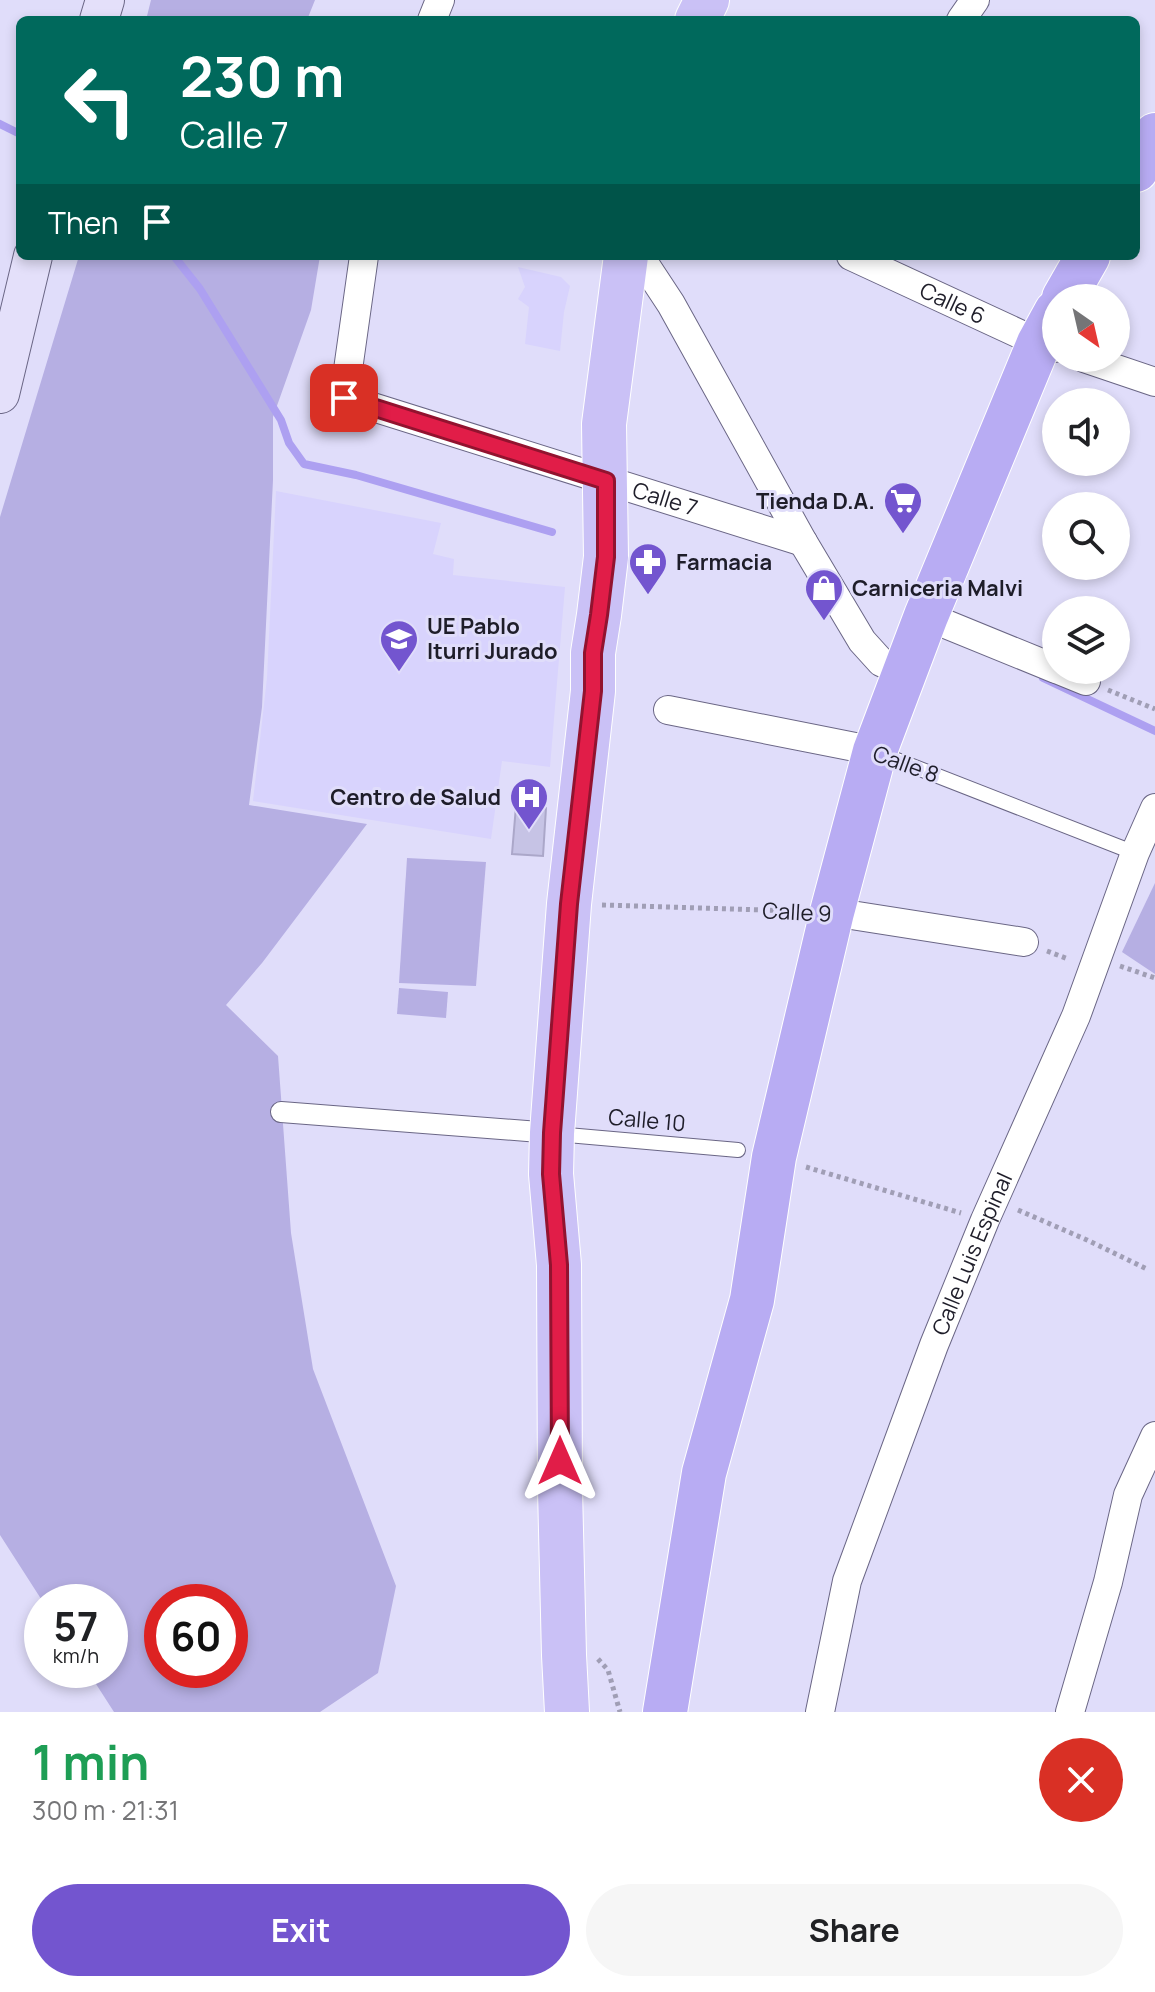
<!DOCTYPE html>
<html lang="en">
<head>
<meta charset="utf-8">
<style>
	body { margin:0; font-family:Manrope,sans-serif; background:#f6f6f6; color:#202124; height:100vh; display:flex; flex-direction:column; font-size:30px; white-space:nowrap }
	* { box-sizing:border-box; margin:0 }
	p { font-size:26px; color:#757577 }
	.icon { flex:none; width:44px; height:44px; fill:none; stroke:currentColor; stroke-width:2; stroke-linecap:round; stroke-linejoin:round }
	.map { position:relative; height:1712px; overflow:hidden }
	.details { display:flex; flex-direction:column; background:#fff; flex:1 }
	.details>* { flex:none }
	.hud { position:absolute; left:16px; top:16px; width:1124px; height:244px; border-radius:12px; box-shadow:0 4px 12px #0003; background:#00695c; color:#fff; overflow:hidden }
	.needle { width:52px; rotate:146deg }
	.fabs { position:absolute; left:1042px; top:284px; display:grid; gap:16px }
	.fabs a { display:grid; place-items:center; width:88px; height:88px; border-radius:50%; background:#fff; box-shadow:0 4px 12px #0003; font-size:40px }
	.speed { position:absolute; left:24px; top:1584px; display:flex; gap:16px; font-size:40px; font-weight:700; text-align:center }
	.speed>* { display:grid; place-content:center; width:104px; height:104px; border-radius:50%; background:#fff; box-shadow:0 4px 12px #0003; line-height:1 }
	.speed small { font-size:20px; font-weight:400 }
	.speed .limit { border:12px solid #d22; background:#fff; color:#111 }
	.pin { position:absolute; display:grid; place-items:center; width:68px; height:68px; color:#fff; margin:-34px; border-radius:16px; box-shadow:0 4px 12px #0006 }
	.me { position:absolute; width:88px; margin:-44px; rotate:0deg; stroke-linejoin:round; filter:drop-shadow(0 0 6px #0008) }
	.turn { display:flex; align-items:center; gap:28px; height:168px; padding:0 32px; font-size:36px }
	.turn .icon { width:104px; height:104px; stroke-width:2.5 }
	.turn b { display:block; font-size:56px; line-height:68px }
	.then { display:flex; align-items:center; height:76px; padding:0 32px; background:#0003; gap:16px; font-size:30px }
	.round { display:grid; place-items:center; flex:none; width:84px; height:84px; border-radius:42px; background:#f6f6f6 }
	.summary { display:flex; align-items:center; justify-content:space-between; height:136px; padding:0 32px }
	h1 { font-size:48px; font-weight:700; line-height:60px; color:#1e9e55 }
	.primary-button { display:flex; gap:16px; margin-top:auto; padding:16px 32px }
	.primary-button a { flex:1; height:92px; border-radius:48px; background:#7355cf; color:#fff; font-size:32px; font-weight:700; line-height:92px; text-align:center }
	.primary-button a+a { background:#f6f6f6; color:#202124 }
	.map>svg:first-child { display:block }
	.built { fill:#d8d3fd }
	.green { fill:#b6afe3; fill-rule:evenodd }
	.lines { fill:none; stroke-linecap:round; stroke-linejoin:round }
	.stream { stroke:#ada0f1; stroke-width:8 }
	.building { fill:#c6c3e5; stroke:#aba7c9; stroke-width:2 }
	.service-casing { stroke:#6a6685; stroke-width:16 }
	.pedestrian-casing { stroke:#6a6685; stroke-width:22 }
	.minor-casing { stroke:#6a6685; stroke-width:30 }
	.secondary-casing { stroke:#6a6685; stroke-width:40 }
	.primary-casing { stroke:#fff; stroke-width:46 }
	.trunk-casing { stroke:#fff; stroke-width:46 }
	.path { stroke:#a09eb5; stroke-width:5; stroke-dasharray:4 4; stroke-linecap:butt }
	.service { stroke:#fff; stroke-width:14 }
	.pedestrian { stroke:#fff; stroke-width:20 }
	.minor { stroke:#fff; stroke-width:28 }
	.secondary { stroke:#e4e0fa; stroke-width:38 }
	.primary { stroke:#cac1f6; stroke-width:44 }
	.trunk { stroke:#b8acf3; stroke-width:44 }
	.route-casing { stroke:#92132f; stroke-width:20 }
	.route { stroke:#e11d48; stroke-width:14 }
	.labels { text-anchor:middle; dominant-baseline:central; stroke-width:6; stroke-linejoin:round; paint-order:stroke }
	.street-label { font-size:22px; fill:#1e1d29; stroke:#e0ddfa }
	.poi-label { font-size:22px; font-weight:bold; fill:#1e1d29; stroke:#e0ddfa; text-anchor:start }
</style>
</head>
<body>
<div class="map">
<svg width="1155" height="1712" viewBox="0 0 1155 1712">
	<rect width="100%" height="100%" fill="#e0ddfa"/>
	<g class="built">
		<polygon points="518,267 561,277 570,286 564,312 560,351 525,344 529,307 518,299 525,287"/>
		<polygon points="276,491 441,523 433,554 454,559 453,575 565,587 550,767 502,761 491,839 253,801 267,678"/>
	</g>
	<g class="green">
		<polygon points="151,0 315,0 307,20 146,20"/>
		<path d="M79,256h241l-9,54 -38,107v63l-11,227 -13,98 118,19 -105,139 -36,42 52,51 13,177 22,136 83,217 -18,87 -58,39h-206l-27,-42h23v-68h-67l-43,-67v-1018zM162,1602h68v68h-68z"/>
		<polygon points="407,858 486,862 476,986 399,983"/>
		<polygon points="1155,883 1155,974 1122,952"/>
		<polygon points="399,988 448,992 446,1018 397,1014"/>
	</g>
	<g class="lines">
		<g class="stream">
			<polyline points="0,124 20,134"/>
			<polyline points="174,256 200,289 281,420 289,443 304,464 356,475 552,532"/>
			<polyline points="1043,678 1155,731"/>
		</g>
	</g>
	<polygon class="building" points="516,806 546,808 543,856 512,854"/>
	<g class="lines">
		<g class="service-casing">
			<g id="service">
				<polyline points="879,753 1135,853"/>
				<polyline points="556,1134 738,1150"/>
			</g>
		</g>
		<g class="pedestrian-casing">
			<polyline id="pedestrian" points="281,1112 552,1133"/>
		</g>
		<g class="minor-casing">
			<g id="minor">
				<polyline points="432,20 440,0"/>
				<polyline points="961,20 975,0"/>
				<path id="s1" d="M364,256l-20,142 459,144"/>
				<polyline points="631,256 646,266 671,304 803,542 862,641 881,662 905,673"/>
				<path id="s2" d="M851,256l188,87 15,5"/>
				<polyline points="1084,358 1155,382"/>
				<polyline points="926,616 1056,669"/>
				<polyline points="1059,670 1086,681"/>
				<polyline points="668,710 875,751"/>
				<polyline points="832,912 1024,942"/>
				<path id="s3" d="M820,1712l27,-131 87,-236 51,-125 91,-204 59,-163 20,-45"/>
				<polyline points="1070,1712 1108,1582 1128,1495 1155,1436"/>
			</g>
		</g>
		<g class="secondary-casing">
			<g id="secondary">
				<polyline points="99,20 105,0"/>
				<polyline points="0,394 33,256"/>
			</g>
		</g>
		<g class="primary-casing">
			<g id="primary">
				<polyline points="697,20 707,0"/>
				<polyline points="567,1712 564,1655 560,1489 559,1265 551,1174 552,1133 569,904 593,691 593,653 599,615 606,557 604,424 626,256"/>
			</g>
		</g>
		<g class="trunk-casing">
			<g id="trunk">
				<polyline points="1136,170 1155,135"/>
				<polyline points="1064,298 1088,256"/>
				<polyline points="665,1712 704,1473 752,1300 774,1157 832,912 875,751 926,616 1039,343 1056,312"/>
			</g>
		</g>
		<g class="path">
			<polyline points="1108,690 1155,709"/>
			<polyline points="602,905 795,911"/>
			<polyline points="1047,951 1068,959"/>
			<polyline points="1120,966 1155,978"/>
			<polyline points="806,1167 961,1213"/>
			<polyline points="1018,1210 1087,1240 1147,1269"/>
			<polyline points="598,1659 608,1670 620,1712"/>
		</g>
		<use href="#service" class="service"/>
		<use href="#pedestrian" class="pedestrian"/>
		<use href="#minor" class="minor"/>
		<use href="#secondary" class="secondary"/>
		<use href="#primary" class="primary"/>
		<use href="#trunk" class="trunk"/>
	</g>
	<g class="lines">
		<g class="route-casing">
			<polyline id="route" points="344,398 606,481 606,557 599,615 593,653 593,691 569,904 552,1133 551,1174 559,1265 560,1461"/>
		</g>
		<use href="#route" class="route"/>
	</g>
	<defs>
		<g id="supermarket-pin" transform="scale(2)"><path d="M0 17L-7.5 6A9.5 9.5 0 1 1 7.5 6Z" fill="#7355cf" stroke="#e0ddfa"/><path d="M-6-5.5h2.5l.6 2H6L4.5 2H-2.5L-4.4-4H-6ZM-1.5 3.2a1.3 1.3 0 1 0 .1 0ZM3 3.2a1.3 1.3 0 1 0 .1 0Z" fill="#fff"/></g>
		<g id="pharmacy-pin" transform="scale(2)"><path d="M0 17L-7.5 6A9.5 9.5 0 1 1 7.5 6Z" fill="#7355cf" stroke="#e0ddfa"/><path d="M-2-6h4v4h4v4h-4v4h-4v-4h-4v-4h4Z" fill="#fff"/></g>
		<g id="shop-pin" transform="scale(2)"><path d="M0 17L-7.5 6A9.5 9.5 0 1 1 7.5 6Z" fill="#7355cf" stroke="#e0ddfa"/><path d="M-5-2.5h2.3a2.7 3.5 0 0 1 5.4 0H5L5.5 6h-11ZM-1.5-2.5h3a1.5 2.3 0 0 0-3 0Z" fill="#fff"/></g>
		<g id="school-pin" transform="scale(2)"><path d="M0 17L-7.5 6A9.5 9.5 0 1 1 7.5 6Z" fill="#7355cf" stroke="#e0ddfa"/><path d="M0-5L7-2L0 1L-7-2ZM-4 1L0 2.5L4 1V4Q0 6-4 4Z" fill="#fff"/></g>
		<g id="hospital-pin" transform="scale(2)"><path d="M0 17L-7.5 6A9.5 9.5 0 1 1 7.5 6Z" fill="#7355cf" stroke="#e0ddfa"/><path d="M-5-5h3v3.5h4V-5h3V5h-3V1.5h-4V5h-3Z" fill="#fff"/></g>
	</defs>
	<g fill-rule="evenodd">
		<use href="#supermarket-pin" x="903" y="501"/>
		<use href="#pharmacy-pin" x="648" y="562"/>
		<use href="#shop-pin" x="824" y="588"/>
		<use href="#school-pin" x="399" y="639"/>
		<use href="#hospital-pin" x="529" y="797"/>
	</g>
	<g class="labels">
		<g class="street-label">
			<text stroke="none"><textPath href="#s2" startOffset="112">Calle 6</textPath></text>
			<text stroke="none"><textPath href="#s1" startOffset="480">Calle 7</textPath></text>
			<text transform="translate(906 764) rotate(20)">Calle 8</text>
			<text transform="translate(797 912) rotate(3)">Calle 9</text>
			<text transform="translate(647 1120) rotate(5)">Calle 10</text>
			<text stroke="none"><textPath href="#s3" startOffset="484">Calle Luis Espinal</textPath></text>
		</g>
		<g class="poi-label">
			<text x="875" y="501" text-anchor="end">Tienda D.A.</text>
			<text x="676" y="562">Farmacia</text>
			<text x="852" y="588">Carniceria Malvi</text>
			<text x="427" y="626">UE Pablo<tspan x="427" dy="25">Iturri Jurado</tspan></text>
			<text x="501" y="797" text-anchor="end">Centro de Salud</text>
		</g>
	</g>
</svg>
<div class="fabs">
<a><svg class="needle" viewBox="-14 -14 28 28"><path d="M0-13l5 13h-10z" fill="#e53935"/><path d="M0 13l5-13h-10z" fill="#757577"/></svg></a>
<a><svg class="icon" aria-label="sound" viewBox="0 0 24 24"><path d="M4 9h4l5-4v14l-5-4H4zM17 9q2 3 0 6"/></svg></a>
<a><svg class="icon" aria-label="search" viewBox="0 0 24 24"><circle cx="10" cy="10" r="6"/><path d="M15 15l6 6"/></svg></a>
<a><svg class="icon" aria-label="layers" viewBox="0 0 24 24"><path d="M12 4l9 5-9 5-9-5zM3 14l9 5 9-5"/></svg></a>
</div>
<div class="speed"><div>57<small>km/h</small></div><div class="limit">60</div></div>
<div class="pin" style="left:344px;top:398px;background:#d93025"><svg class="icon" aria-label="arrive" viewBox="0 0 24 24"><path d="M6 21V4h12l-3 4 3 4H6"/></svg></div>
<svg class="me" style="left:560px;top:1461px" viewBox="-20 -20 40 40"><path d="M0-17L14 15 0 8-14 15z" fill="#e11d48" stroke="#fff" stroke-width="4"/></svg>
<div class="hud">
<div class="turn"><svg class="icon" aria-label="left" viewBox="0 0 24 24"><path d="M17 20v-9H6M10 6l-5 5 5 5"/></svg><div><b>230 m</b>Calle 7</div></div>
<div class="then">Then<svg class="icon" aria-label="arrive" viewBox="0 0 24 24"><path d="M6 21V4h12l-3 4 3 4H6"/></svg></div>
</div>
</div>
<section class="details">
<div class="summary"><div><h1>1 min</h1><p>300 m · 21:31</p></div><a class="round" style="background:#d93025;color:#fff"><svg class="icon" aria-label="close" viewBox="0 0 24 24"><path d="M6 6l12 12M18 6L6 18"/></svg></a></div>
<div class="primary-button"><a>Exit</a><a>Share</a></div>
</section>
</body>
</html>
